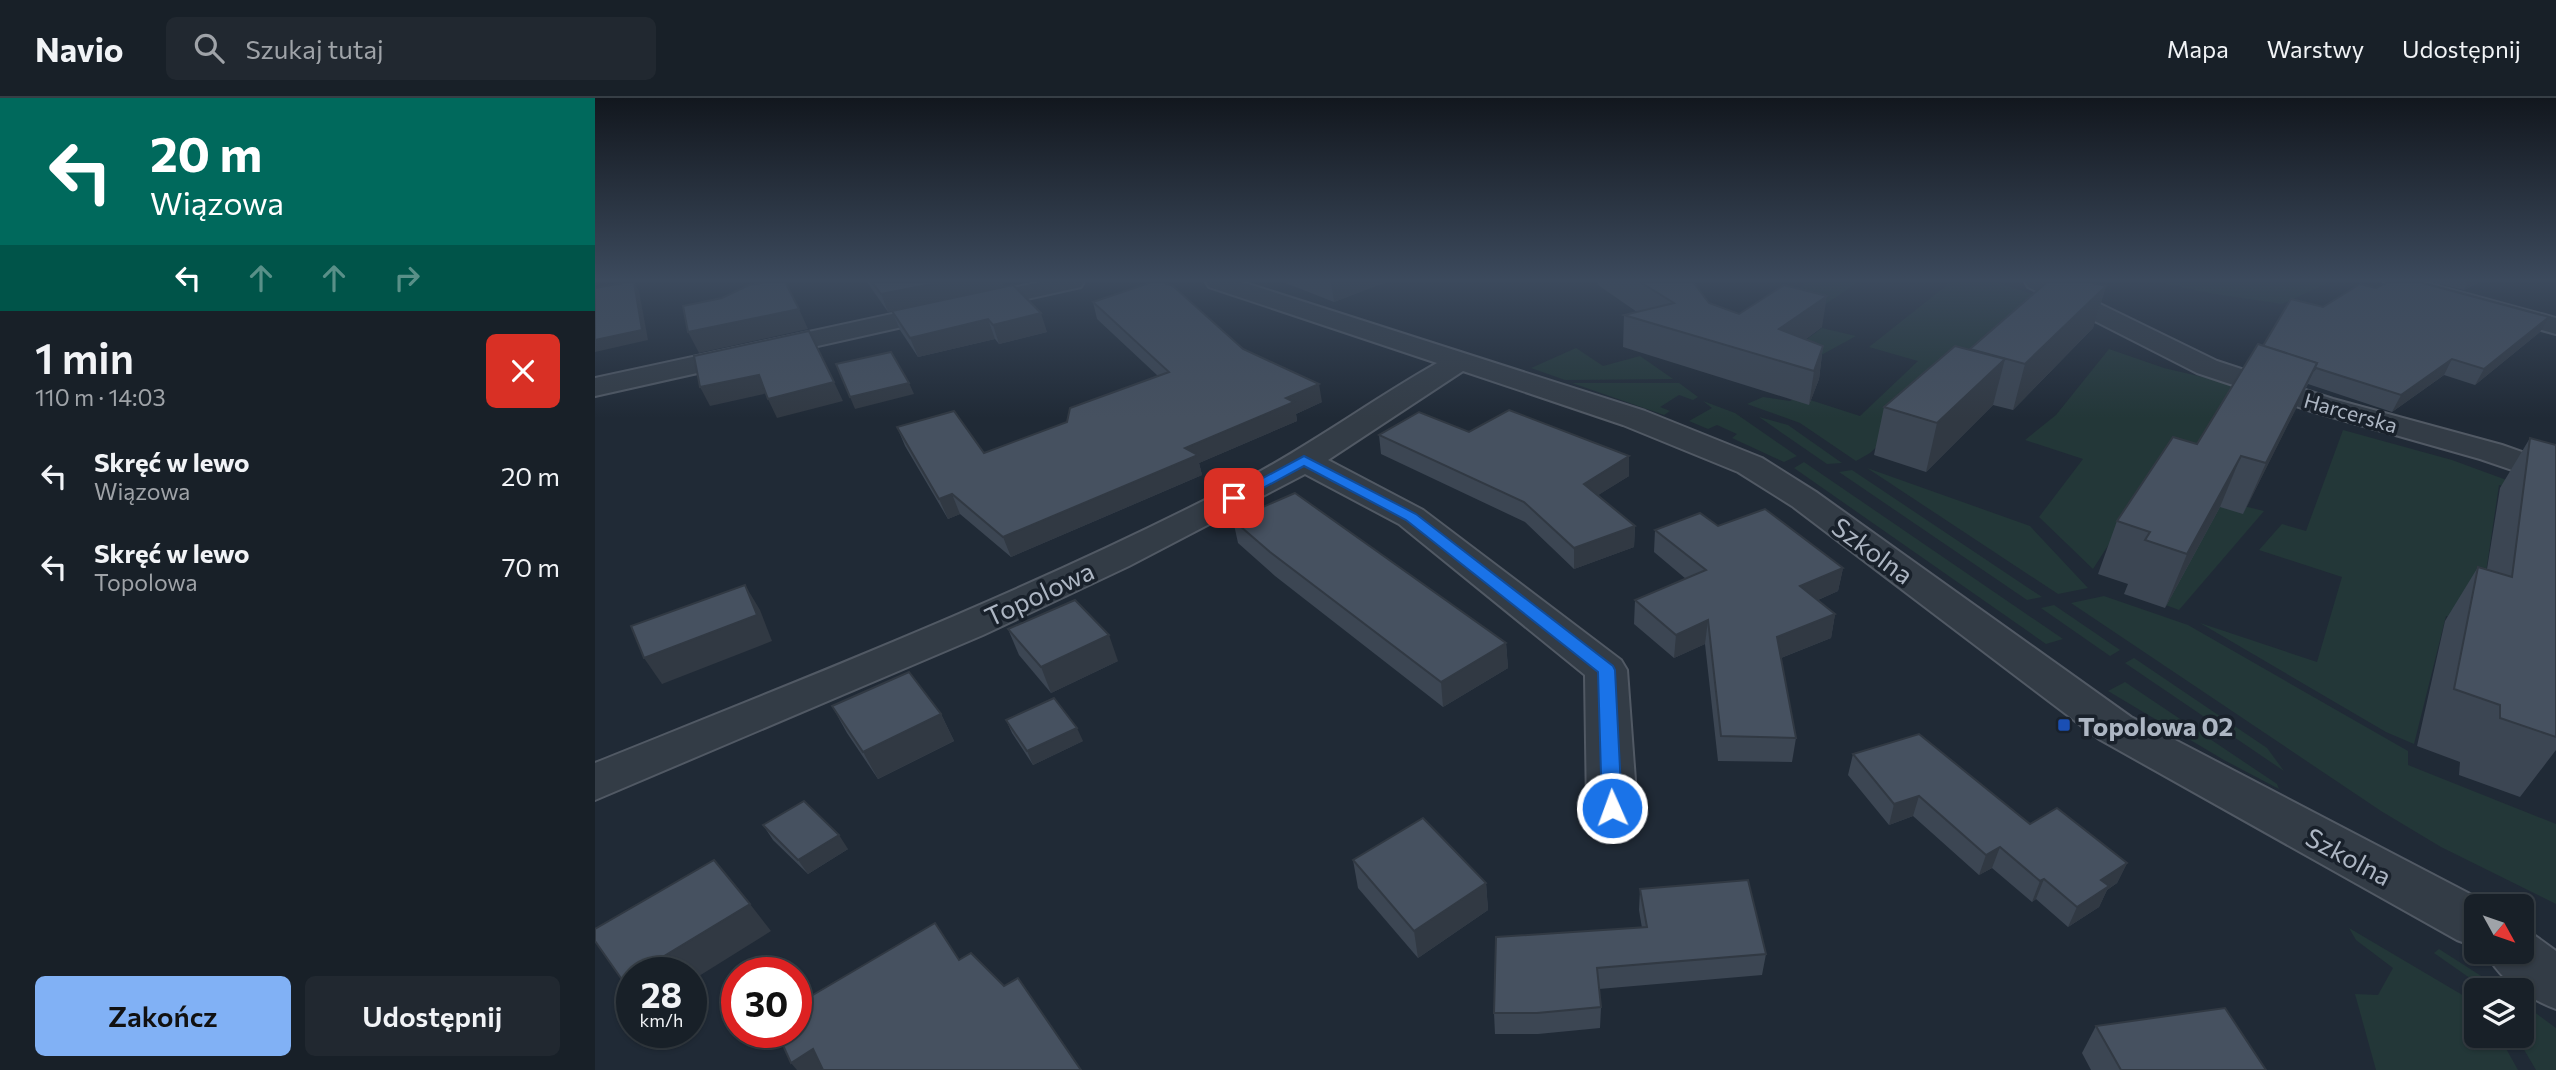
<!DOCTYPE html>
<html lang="pl">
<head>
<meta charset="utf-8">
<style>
	body { margin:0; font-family:Commissioner,sans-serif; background:#212830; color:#f1f3f6; height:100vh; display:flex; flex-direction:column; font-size:26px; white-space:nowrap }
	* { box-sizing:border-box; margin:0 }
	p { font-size:23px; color:#9fa3a8 }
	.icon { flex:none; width:38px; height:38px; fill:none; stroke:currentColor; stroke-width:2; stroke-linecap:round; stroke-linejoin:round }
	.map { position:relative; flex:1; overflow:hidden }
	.side { display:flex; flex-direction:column; background:#182028; width:595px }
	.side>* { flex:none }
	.guide { background:#00695c; color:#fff; overflow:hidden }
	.needle { width:46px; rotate:130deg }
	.tools { position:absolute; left:1869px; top:796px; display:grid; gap:14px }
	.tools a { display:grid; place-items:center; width:70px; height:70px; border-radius:10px; background:#182028; box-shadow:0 2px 5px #0004,0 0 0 2px #363e45; font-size:35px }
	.speed { position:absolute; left:21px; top:859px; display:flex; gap:14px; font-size:35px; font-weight:700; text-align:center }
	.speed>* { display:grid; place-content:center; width:91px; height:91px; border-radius:50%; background:#182028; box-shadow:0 2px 5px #0004,0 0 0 2px #363e45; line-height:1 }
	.speed small { font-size:18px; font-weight:400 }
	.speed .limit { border:10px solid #d22; background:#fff; color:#111 }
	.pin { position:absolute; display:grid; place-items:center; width:60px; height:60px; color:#fff; margin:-30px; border-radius:14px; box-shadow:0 4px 10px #0006 }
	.me { position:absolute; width:77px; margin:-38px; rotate:358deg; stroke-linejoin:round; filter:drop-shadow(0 0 5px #0008) }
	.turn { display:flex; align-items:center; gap:24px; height:147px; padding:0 35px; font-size:32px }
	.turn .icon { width:91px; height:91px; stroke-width:2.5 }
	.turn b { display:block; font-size:49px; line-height:60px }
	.lanes { display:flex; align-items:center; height:66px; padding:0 35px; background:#0003; justify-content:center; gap:35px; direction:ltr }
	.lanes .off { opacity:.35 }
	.round { display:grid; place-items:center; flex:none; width:74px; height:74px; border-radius:10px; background:#212830 }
	.summary { display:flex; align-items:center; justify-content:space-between; height:119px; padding:0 35px }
	h1 { font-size:42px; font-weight:600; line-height:52px }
	.action { display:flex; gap:14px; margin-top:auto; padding:14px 35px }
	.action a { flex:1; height:80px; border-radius:10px; background:#81b1f5; color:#111; font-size:28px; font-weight:600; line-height:80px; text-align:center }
	.action a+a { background:#212830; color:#f1f3f6 }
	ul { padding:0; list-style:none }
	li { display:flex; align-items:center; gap:21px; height:91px; padding:0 35px }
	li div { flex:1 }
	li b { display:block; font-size:26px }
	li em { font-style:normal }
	header { display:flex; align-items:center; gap:42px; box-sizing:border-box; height:98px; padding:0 35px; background:#182028; border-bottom:2px solid #363e45 }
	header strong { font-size:33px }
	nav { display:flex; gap:38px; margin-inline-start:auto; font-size:24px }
	.search { width:490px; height:63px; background:#212830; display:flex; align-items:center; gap:18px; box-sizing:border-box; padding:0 24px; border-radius:10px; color:#9fa3a8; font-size:26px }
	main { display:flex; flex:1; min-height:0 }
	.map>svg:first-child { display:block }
	.green { fill:#233738 }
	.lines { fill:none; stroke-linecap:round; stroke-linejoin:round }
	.minor-casing { stroke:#515964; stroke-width:4 }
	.minor { fill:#333c46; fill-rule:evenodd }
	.wall { fill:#3c4653 }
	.shaded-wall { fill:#313943 }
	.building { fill:#465160; stroke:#313943; stroke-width:2 }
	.route { fill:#1a73e8; stroke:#114b97; stroke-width:2 }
	.transit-dot { fill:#1a4fb4; stroke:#19212b; stroke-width:2.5 }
	.labels { text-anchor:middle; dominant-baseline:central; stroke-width:7; stroke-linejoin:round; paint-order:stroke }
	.far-street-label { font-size:21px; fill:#adb6c3; stroke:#19212b }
	.street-label { font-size:26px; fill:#adb6c3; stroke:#19212b }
	.poi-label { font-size:26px; font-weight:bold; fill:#adb6c3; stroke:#19212b; text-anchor:start }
</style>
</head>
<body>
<header>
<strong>Navio</strong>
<div class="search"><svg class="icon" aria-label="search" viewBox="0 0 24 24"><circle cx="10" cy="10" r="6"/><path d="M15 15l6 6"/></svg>Szukaj tutaj</div>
<nav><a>Mapa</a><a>Warstwy</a><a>Udostępnij</a></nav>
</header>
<main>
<section class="side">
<div class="guide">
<div class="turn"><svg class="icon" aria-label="left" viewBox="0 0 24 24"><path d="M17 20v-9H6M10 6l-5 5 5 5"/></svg><div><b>20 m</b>Wiązowa</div></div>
<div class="lanes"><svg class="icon" aria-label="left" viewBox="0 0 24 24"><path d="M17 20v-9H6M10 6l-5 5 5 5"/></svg><svg class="icon off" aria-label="ahead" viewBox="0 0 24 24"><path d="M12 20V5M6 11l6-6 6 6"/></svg><svg class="icon off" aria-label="ahead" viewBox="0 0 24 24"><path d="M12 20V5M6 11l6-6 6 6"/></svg><svg class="icon off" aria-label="right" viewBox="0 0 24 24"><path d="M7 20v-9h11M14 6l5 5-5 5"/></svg></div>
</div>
<div class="summary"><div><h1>1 min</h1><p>110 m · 14:03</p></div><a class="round" style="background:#d93025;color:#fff"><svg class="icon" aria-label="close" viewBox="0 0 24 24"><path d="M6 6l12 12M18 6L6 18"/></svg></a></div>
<ul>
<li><svg class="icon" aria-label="left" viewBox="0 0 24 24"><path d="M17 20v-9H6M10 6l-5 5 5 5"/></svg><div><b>Skręć w lewo</b><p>Wiązowa</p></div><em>20 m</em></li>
<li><svg class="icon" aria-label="left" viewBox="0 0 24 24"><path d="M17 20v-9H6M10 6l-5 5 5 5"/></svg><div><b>Skręć w lewo</b><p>Topolowa</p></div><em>70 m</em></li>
</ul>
<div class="action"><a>Zakończ</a><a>Udostępnij</a></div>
</section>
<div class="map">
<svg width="1961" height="972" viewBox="0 0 1961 972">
	<rect width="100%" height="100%" fill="#202a36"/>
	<g class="green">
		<polygon points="1213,184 1263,184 1209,221 1090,264"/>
		<polygon points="1356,184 1402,184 1451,201 1346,289 1275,355 1261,363 1205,325 1152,306 1168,299 1195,303 1203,298 1265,318 1323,263 1274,249"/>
		<polygon points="1563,184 1735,184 1687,206 1613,195"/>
		<polygon points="1227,230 1261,238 1166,290 1151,286"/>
		<polygon points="981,250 1008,268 1045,258 1078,281 970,282 936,270"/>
		<polygon points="1514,251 1569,270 1641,287 1580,389 1555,382 1498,471 1444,419 1488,361 1430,342 1461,317"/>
		<polygon points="977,285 1084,285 1103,299 1098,302 1084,297 1065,309 1075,313 1069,317"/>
		<polygon points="1108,303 1140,315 1202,358 1189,364 1137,340 1142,336 1122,327 1113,331 1094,323 1117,310"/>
		<polygon points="1164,319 1193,327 1247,365 1232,366"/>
		<polygon points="1748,332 1857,362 1961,400 1904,387 1883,528 1851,518 1819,646 1791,634 1605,525 1722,564 1747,479 1664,452 1687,426 1711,433"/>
		<polygon points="1209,364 1468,541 1451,546 1199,370"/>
		<polygon points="1272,370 1435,428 1493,490 1463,496"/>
		<polygon points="1257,372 1447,499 1432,502 1244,374"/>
		<polygon points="1616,400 1669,413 1584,512 1560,503"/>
		<polygon points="1509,498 1593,527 1813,653 1813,667 1961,726 1961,806 1846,749 1786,713 1476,505"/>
		<polygon points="1459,507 1525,552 1515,558 1446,510"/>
		<polygon points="1539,560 1672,650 1689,673 1530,565"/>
		<polygon points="1530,584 1682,686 1684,691 1629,662 1513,593"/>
		<polygon points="1754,830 1881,905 1881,938 1904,938 1923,972 1781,972 1760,896 1783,897 1798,870 1761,842"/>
		<polygon points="1844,851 1908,892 1892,892 1839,855"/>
		<polygon points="1927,905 1961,930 1961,972 1941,972 1921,938 1927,938"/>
	</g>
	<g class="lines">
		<g class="minor-casing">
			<g id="minor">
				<polygon points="445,184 489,184 486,189 477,191 0,298 0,280"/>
				<path d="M611,184h36l403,129 117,47 54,34 315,225 362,189h-17v41l-19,-7 -358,-201 -307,-233 -54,-34 -115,-47 -160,-54 -135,89 95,50 198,150 6,10 10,138 -8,13 -17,6 -17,-6 -8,-13 -2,-133 -186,-151 -94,-50 -176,92 -146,69 -388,165v-37c221,-89 442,-175 653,-285 66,-35 125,-79 189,-115l-228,-76z"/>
				<polygon points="1430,184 1460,184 1622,263 1738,301 1907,347 1961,366 1961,387 1885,361 1716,313 1602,275 1433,189"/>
				<polygon points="1789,184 1828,184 1961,220 1961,236 1792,189"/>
				<path d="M1927,832l12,5 22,16v58c-28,-11 -57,-29 -70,-57h36z"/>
			</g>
		</g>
		<use href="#minor" class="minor"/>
	</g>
	<g class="wall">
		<polygon points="272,184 407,184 293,214"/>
		<polygon points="688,184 791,184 739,204"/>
		<polygon points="1002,184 1098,184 1114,205 1144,216 1227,229 1211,241 1228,248 1224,281 1214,307 1028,249 1029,217 1042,214 1003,187"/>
		<polygon points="1837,184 1885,184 1869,192"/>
		<polygon points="418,187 452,234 404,246 400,241 323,259 305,232 297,213"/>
		<polygon points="1511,188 1498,230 1418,312 1398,307 1331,374 1279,357 1289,309"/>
		<polygon points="498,204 648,251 727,304 701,316 702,323 604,365 607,377 416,459 365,416 353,421 310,348 302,329 389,355 472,324 563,278 502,221"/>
		<polygon points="1945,234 1880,287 1849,277 1797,314 1713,286 1648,416 1625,409 1570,510 1529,496 1533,486 1503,476 1522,423 1602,346 1668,248"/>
		<polygon points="874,334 1034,378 1003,397 1040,428 1039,449 979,471 930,424 786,356 784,337"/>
		<polygon points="1935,340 1961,347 1961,652 1925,699 1864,677 1865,664 1822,648 1850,523 1883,469 1892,471 1905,390"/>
		<polygon points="638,422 911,545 913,570 848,609 680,478 643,445"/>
		<polygon points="1123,428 1248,470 1243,493 1223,502 1240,516 1236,540 1186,560 1201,640 1197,664 1123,663 1110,546 1079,560 1039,526 1040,502 1091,481 1059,454 1060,432"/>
		<polygon points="413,531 523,563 456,595 424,557"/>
		<polygon points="237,608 346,616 359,643 283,681 252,635"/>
		<polygon points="411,622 488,643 438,667 417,635"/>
		<polygon points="1258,656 1435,726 1532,765 1522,785 1512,792 1504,809 1473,829 1441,801 1437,804 1397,770 1384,777 1318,718 1294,727 1253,677"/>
		<polygon points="168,727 253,751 213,776 178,742"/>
		<polygon points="758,762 891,785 893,812 823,860 763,790"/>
		<polygon points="1045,791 1171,856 1167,877 1004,891 1006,909 1005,930 943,936 900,936 899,915 1047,830 1044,812"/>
		<polygon points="1501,928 1671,972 1496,972 1487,955"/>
	</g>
	<g class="shaded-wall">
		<polygon points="39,184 44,193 53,242 0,254 0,242"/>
		<polygon points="347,184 407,184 409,189 293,214 286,196"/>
		<polygon points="736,184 791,184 739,204"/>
		<polygon points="1873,184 1885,184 1869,192"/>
		<polygon points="1511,188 1498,230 1418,312 1430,266"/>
		<polygon points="1232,198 1227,229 1182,262 1184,231"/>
		<polygon points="204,211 213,231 104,255 93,234"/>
		<polygon points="446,215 452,234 404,246 398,227"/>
		<polygon points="1954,219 1945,234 1880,287 1889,271"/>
		<polygon points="393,221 400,241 323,259 315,240"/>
		<polygon points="1228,248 1224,281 1214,307 1219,273"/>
		<polygon points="1410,261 1398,307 1331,374 1342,325"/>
		<polygon points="1857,261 1849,277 1797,314 1806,297"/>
		<polygon points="1722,265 1701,311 1648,416 1671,365"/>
		<polygon points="164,277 173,295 115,308 105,289"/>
		<polygon points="239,284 248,303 182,320 173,301"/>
		<polygon points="314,285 319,296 260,311 255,299"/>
		<polygon points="724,286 727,304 701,316 702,323 604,365 607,377 416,459 408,439 691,300"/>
		<polygon points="1034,358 1034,378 989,406 989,386"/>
		<polygon points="1646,358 1625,409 1570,510 1592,456"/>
		<polygon points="357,396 365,416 353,421 344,401"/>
		<polygon points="1040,428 1039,449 979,471 979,450"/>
		<polygon points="1248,470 1243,493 1202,511 1205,488"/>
		<polygon points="150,487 165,512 177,543 67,586 49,560"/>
		<polygon points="1240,516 1236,540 1178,563 1182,539"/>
		<polygon points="1113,522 1110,546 1079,560 1081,537"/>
		<polygon points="514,537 523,563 456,595 446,569"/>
		<polygon points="911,545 913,570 848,609 846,584"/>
		<polygon points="346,616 359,643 283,681 268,654"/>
		<polygon points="482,630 488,643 438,667 432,653"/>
		<polygon points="1324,698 1318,718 1294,727 1299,706"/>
		<polygon points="244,737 253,751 213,776 203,762"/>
		<polygon points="1405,749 1397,770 1384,777 1391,757"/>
		<polygon points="1532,765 1522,785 1512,792 1504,809 1473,829 1482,809 1506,782"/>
		<polygon points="1449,781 1441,801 1437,804 1445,783"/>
		<polygon points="891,785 893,812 823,860 819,833"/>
		<polygon points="155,806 176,833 96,883 96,875 41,875"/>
		<polygon points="37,878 37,893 28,883"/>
		<polygon points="218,951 234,972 202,972 196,965"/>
	</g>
	<g class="building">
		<polygon points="34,184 39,184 47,232 0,242 0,190"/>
		<polygon points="172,184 190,184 204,211 93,234 88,208 127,200 154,187"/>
		<polygon points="277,184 347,184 286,196"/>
		<polygon points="557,184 567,184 578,188 648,251 724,286 691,300 699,304 590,350 603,357 408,439 357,396 344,401 302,329 359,313 389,355 472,324 475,310 574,274 498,204"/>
		<polygon points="1045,184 1098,184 1114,205 1144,216 1189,187 1232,198 1184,231 1228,248 1219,273 1029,217 1079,205"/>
		<polygon points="1452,184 1493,184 1511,188 1430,266 1375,251"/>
		<polygon points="1793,184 1824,184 1954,219 1889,271 1857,261 1806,297 1721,270 1718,273 1722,265 1668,248 1696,201 1728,209 1765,186 1781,190"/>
		<polygon points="418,187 446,215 398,227 393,221 315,240 297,213"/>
		<polygon points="214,233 239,284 173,301 164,277 105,289 99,258"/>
		<polygon points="1663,246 1722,265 1671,365 1646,358 1592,456 1550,442 1555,434 1522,423 1578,339 1602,346"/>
		<polygon points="1360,248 1410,261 1342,325 1289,309"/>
		<polygon points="296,254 314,285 255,299 241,266"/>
		<polygon points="914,312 1034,358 989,386 1040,428 979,450 929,404 784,337 824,314 874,334"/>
		<polygon points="1935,340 1961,347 1961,639 1905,620 1905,607 1859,591 1883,469 1917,479"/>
		<polygon points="700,395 911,545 846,584 675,454 638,422"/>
		<polygon points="1170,411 1248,470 1205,488 1240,516 1182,539 1201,640 1126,638 1113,522 1081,537 1040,502 1111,472 1060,432 1105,415 1123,428"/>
		<polygon points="150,487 162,517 49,560 36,528"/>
		<polygon points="480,502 514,537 446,569 413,531"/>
		<polygon points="314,574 346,616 268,654 237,608"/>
		<polygon points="459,600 482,630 432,653 411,622"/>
		<polygon points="1324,636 1435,726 1462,710 1532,765 1506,782 1514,788 1482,809 1449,781 1445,783 1405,749 1391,757 1324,698 1299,706 1258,656"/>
		<polygon points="209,703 244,737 203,762 168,727"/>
		<polygon points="828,720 891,785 819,833 758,762"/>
		<polygon points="119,762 155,806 41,875 37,875 37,878 28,883 0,843 0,831"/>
		<polygon points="1153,782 1171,856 1002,870 1006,909 942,915 899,915 901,839 1052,829 1045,791"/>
		<polygon points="340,825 364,862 376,855 409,888 423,880 486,972 228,972 218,951 196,965 182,934 201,934 201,907"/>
		<polygon points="1630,910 1671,972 1526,972 1501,928"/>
	</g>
	<linearGradient id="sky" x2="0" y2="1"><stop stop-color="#12171e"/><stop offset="0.57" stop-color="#3c4a5d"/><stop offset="1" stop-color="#3c4a5d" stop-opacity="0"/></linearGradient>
	<rect width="1961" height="320" fill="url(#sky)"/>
	<polygon class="route" points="709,358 821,416 1018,568 1020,572 1027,710 1024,716 1017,718 1010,716 1007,710 1003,574 811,422 709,368 644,403 639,404 631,400"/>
	<rect class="transit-dot" x="1462" y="620" width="14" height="14" rx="3.5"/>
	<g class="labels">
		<g class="far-street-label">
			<text transform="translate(1756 314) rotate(16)">Harcerska</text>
		</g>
		<g class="street-label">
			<text transform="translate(1278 452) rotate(36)">Szkolna</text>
			<text transform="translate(444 495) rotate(-25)">Topolowa</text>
			<text transform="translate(1754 758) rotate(28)">Szkolna</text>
		</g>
		<g class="poi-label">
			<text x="1483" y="627">Topolowa 02</text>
		</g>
	</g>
</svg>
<div class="tools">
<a><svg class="needle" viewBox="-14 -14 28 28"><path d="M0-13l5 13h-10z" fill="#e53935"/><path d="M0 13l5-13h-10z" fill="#9fa3a8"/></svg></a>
<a><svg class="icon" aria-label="layers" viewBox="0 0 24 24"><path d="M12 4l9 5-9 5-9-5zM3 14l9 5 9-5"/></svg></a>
</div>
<div class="speed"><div>28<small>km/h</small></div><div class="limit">30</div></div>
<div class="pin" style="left:639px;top:400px;background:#d93025"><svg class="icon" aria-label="arrive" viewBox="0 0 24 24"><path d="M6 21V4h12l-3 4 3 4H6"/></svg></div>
<svg class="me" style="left:1017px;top:710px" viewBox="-20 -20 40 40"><circle r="17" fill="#1a73e8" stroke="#fff" stroke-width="3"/><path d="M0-11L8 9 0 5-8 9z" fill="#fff"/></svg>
</div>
</main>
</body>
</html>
